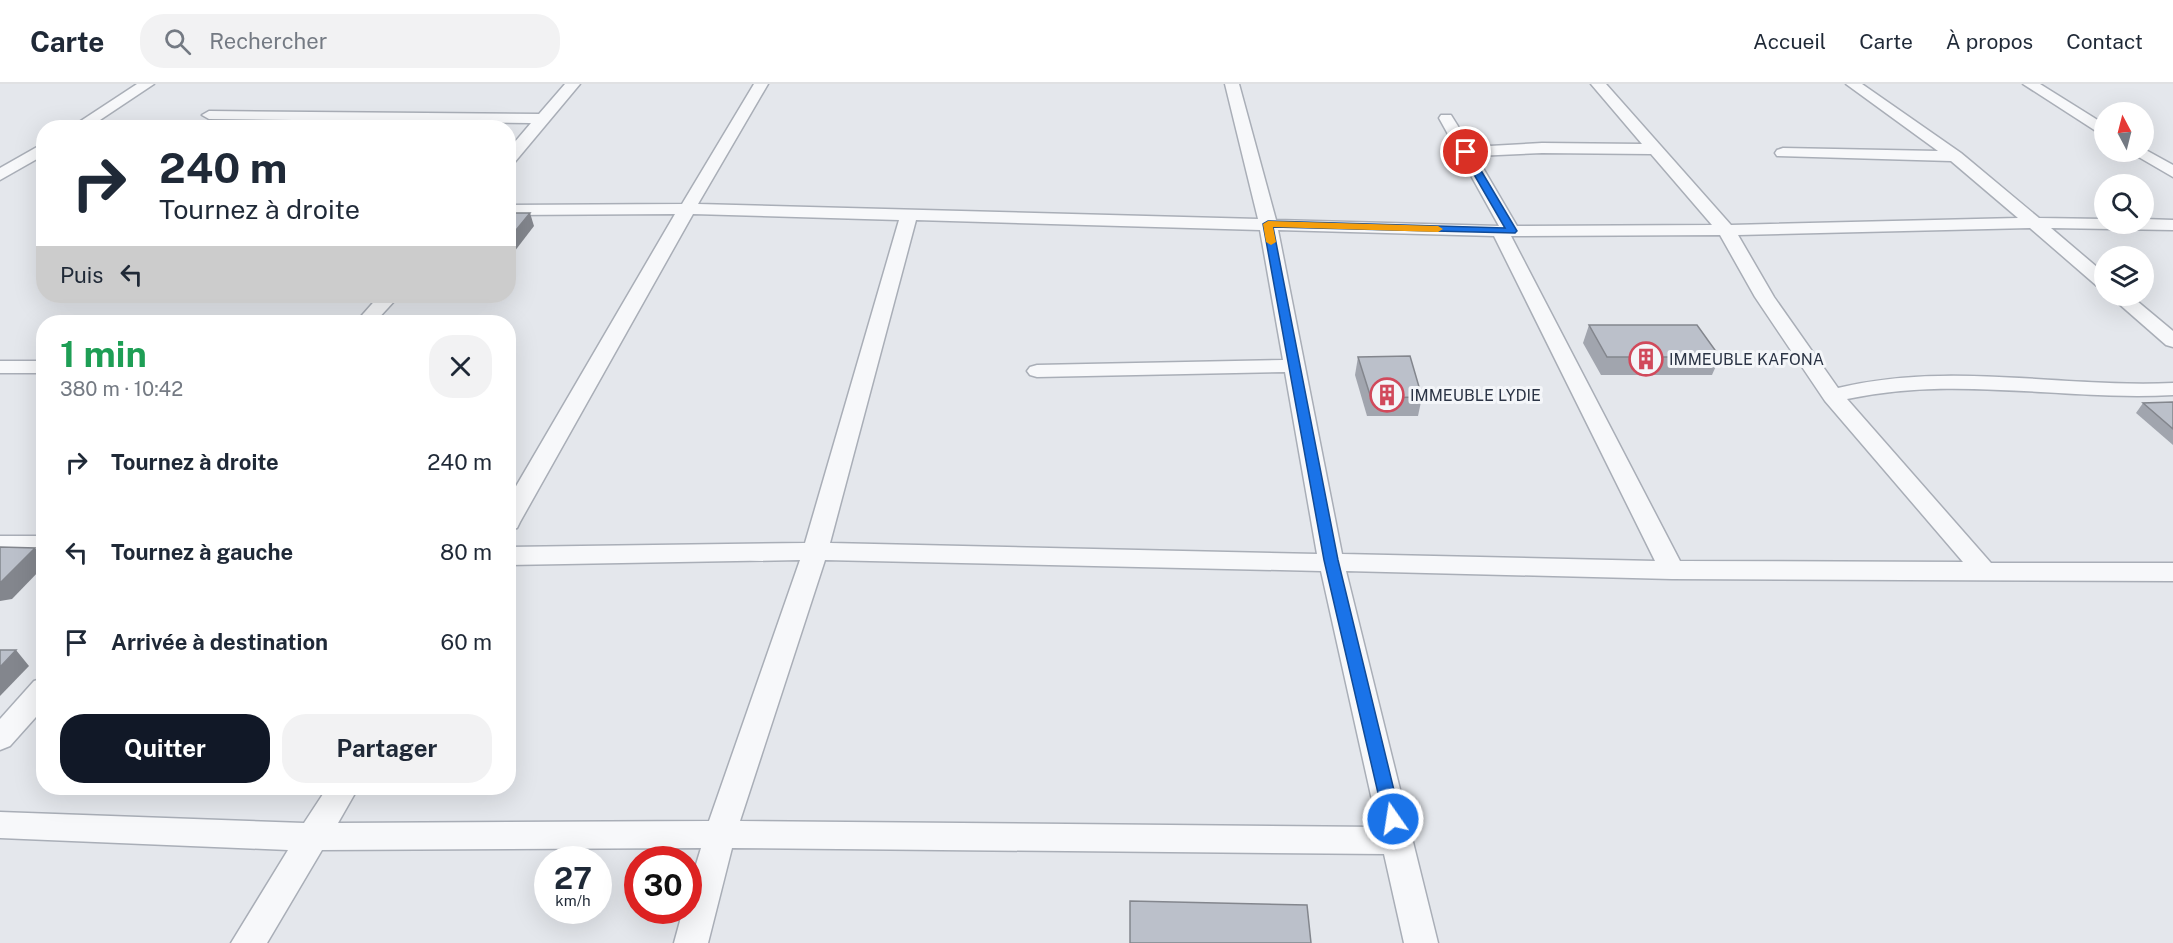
<!DOCTYPE html>
<html lang="fr">
<meta charset="utf-8">
<style>
body{margin:0;font-family:"Public Sans",sans-serif;background:#f2f2f3;color:#1f2937;height:100vh;display:flex;flex-direction:column;font-size:22px;white-space:nowrap}
*{box-sizing:border-box;margin:0}
p{font-size:20px;color:#747a83}
.icon{flex:none;width:33px;height:33px;fill:none;stroke:currentColor;stroke-width:2;stroke-linecap:round;stroke-linejoin:round}
.map{position:relative;flex:1;overflow:hidden}
.panel{position:absolute;left:36px;top:231px;width:480px;height:480px;display:flex;flex-direction:column;background:#fff;border-radius:24px;box-shadow:0 6px 24px #0002}
.panel>*{flex:none}
.guide{position:absolute;left:36px;top:36px;width:480px;height:183px;border-radius:24px;box-shadow:0 6px 24px #0002;background:#fff;color:#1f2937;overflow:hidden}
.needle{width:39px;rotate:353deg}
.buttons{position:absolute;left:2094px;top:18px;display:grid;gap:12px}
.buttons a{display:grid;place-items:center;width:60px;height:60px;border-radius:50%;background:#fff;box-shadow:0 6px 24px #0002;font-size:30px}
.speed{position:absolute;left:534px;top:762px;display:flex;gap:12px;font-size:30px;font-weight:700;text-align:center}
.speed>*{display:grid;place-content:center;width:78px;height:78px;border-radius:50%;background:#fff;box-shadow:0 6px 24px #0002;line-height:1}
.speed small{font-size:15px;font-weight:400}
.speed .limit{border:9px solid #d22;background:#fff;color:#111}
.pin{position:absolute;display:grid;place-items:center;width:51px;height:51px;color:#fff;margin:-26px;border:3px solid #fff;border-radius:50%;box-shadow:0 2px 6px #0007}
.me{position:absolute;width:66px;margin:-33px;rotate:347deg;stroke-linejoin:round;filter:drop-shadow(0 0 4px #0008)}
.turn{display:flex;align-items:center;gap:21px;height:126px;padding:0 24px;font-size:27px}
.turn .icon{width:78px;height:78px;stroke-width:2.5}
.turn b{display:block;font-size:42px;line-height:51px}
.then{display:flex;align-items:center;height:57px;padding:0 24px;background:#0003;gap:12px;font-size:22px}
.round{display:grid;place-items:center;flex:none;width:63px;height:63px;border-radius:24px;background:#f2f2f3}
.headline{display:flex;align-items:center;justify-content:space-between;height:102px;padding:0 24px}
h1{font-size:36px;font-weight:700;line-height:45px;color:#1e9e55}
.action{display:flex;gap:12px;margin-top:auto;padding:12px 24px}
.action a{flex:1;height:69px;border-radius:24px;background:#111827;color:#fff;font-size:24px;font-weight:700;line-height:69px;text-align:center}
.action a+a{background:#f2f2f3;color:#1f2937}
ul{padding:0;list-style:none}
li{display:flex;align-items:center;gap:18px;height:90px;padding:0 24px}
li div{flex:1}
li b{display:block;font-size:22px}
li em{font-style:normal}
header{display:flex;align-items:center;gap:36px;box-sizing:border-box;height:84px;padding:0 30px;background:#fff;border-bottom:2px solid #e0e1e3}
header strong{font-size:28px}
nav{display:flex;gap:33px;margin-inline-start:auto;font-size:21px}
.search{width:420px;height:54px;background:#f2f2f3;display:flex;align-items:center;gap:15px;box-sizing:border-box;padding:0 21px;border-radius:24px;color:#747a83;font-size:22px}
.map>svg:first-child{display:block}
</style>
<header>
<strong>Carte</strong>
<div class="search"><svg class="icon" aria-label="search" viewBox="0 0 24 24"><circle cx="10" cy="10" r="6"/><path d="M15 15l6 6"/></svg>Rechercher</div>
<nav><a>Accueil</a><a>Carte</a><a>À propos</a><a>Contact</a></nav>
</header>
<div class="map">
<svg width="2173" height="859" viewBox="0 0 2173 859">
<rect width="100%" height="100%" fill="#e4e7ec"/>
<g fill="none" stroke-linecap="round" stroke-linejoin="round">
<defs>
<g id="street">
<path d="M137,0H154L88,44H70Z"/>
<path d="M565,0H580L514,79L508,81V66L531,39L209,35L202,31L209,27L539,30Z"/>
<path d="M754,0H768L698,120L1258,135L1225,0H1239L1276,136L1499,142L1439,34L1441,31H1451L1471,63L1542,59L1642,60L1591,0H1606L1731,141L2018,134L1951,77L1777,72L1775,69L1777,66L1783,64L1938,67L1846,0H1862L1961,69L2039,134L2104,135V140H2144V135L2173,136V146L2051,144L2104,189V204L2097,202L2030,144L1738,151L1774,213L1838,304C1951,277 2060,304 2173,299V311C2064,317 1956,291 1847,315L1991,479H2173V497L1672,495L1346,487L1438,859H1404L1384,770L732,764L708,859H674L683,826H688V807L701,764L322,766L267,859H231L288,766L0,754V728L304,739L327,704H358L338,739L709,737L800,476L508,481V463L805,459L899,136L693,130L520,438L517,444L508,446V416L675,130L508,131V121L682,120ZM1542,69L1651,70L1712,141L1517,142L1476,72ZM916,136L1260,146L1283,276L1037,281L1030,283L1027,287L1030,291L1037,293L1285,288L1317,470L830,459ZM1278,146L1494,152L1655,477L1342,470ZM1720,151L1755,213L1825,317L1963,478L1680,477L1511,152ZM825,476L1321,487L1378,743L740,737Z"/>
<path d="M2023,0H2040L2104,40V50L2099,49Z"/>
<path d="M44,59V71L0,96V84Z"/>
<path d="M2144,65L2173,81V93L2130,68H2144Z"/>
<path d="M379,212H399L375,238H356Z"/>
<path d="M2110,212H2131L2173,247V263L2166,261Z"/>
<rect x="0" y="277" width="44" height="12"/>
<rect x="0" y="452" width="44" height="16"/>
<path d="M44,594V624L10,662L0,666V635L34,597Z"/>
</g>
</defs>
<!-- street casing -->
<use href="#street" stroke="#a9aeb7" stroke-width="3"/>
<!-- street -->
<use href="#street" fill="#f7f8fa" fill-rule="evenodd"/>
</g>
<!-- wall -->
<g fill="#a1a5ae">
<path d="M1589,241L1720,273L1712,291H1601L1583,259Z"/>
<path d="M1358,273L1422,313L1418,332H1367L1355,291Z"/>
<path d="M2173,318V361L2136,329L2143,319Z"/>
</g>
<!-- shaded-wall -->
<g fill="#83868d">
<path d="M530,129L534,142L508,176V156Z"/>
<path d="M35,464L44,474V482L12,515L0,517V499Z"/>
<path d="M16,566L29,582L0,612V583Z"/>
</g>
<!-- building -->
<g fill="#bbc0ca" stroke="#83868d" stroke-width="1.5">
<path d="M508,129H530L508,156Z"/>
<path d="M1589,241H1697L1720,273H1607Z"/>
<path d="M1410,272L1422,313L1371,314L1358,273Z"/>
<path d="M2173,318V345L2143,319Z"/>
<path d="M0,463L35,464L0,499Z"/>
<path d="M0,566H16L0,583Z"/>
<path d="M1130,817L1307,821L1311,859H1130Z"/>
</g>
<!-- route -->
<path fill="#1a73e8" stroke="#114b97" stroke-width="1.5" d="M1463,66L1470,68L1517,147L1515,149L1273,143L1338,476L1401,735L1399,741L1393,743L1386,741L1384,735L1324,476L1263,140L1268,137L1505,144L1461,68Z"/>
<!-- slow -->
<path fill="#f59e0b" d="M1268,137L1438,142L1443,145L1438,148L1273,143L1276,158L1271,161L1266,158L1263,140Z"/>
<!-- icons -->
<defs>
<symbol id="building-ring" viewBox="-11 -11 22 22"><circle r="9.5" fill="#f4f6f9" stroke="#d1495b" stroke-width="1.5"/><path d="M-4-6H4V6H1V3H-1V6H-4ZM-2.5-4.3h1.7v1.8h-1.7ZM.8-4.3h1.7v1.8H.8ZM-2.5-1h1.7V.8h-1.7ZM.8-1h1.7V.8H.8Z" fill="#d1495b"/></symbol>
</defs>
<g fill-rule="evenodd">
<use href="#building-ring" x="1627" y="256" width="38" height="38"/>
<use href="#building-ring" x="1368" y="292" width="38" height="38"/>
</g>
<g text-anchor="middle" dominant-baseline="central" stroke-width="6" stroke-linejoin="round" paint-order="stroke">
<!-- poi labels -->
<g font-size="16" fill="#2b3445" stroke="#f4f6f9" text-anchor="start">
<text x="1669" y="275">IMMEUBLE KAFONA</text>
<text x="1410" y="311">IMMEUBLE LYDIE</text>
</g>
</g>
</svg>
<div class="buttons">
<a><svg class="needle" viewBox="-14 -14 28 28"><path d="M0-13l5 13h-10z" fill="#e53935"/><path d="M0 13l5-13h-10z" fill="#747a83"/></svg></a>
<a><svg class="icon" aria-label="search" viewBox="0 0 24 24"><circle cx="10" cy="10" r="6"/><path d="M15 15l6 6"/></svg></a>
<a><svg class="icon" aria-label="layers" viewBox="0 0 24 24"><path d="M12 4l9 5-9 5-9-5zM3 14l9 5 9-5"/></svg></a>
</div>
<div class="speed"><div>27<small>km/h</small></div><div class="limit">30</div></div>
<div class="pin" style="left:1466px;top:68px;background:#d93025"><svg class="icon" aria-label="arrive" viewBox="0 0 24 24"><path d="M6 21V4h12l-3 4 3 4H6"/></svg></div>
<svg class="me" style="left:1393px;top:735px" viewBox="-20 -20 40 40"><circle r="17" fill="#1a73e8" stroke="#fff" stroke-width="3"/><path d="M0-11L8 9 0 5-8 9z" fill="#fff"/></svg>
<div class="guide">
<div class="turn"><svg class="icon" aria-label="right" viewBox="0 0 24 24"><path d="M7 20v-9h11M14 6l5 5-5 5"/></svg><div><b>240 m</b>Tournez à droite</div></div>
<div class="then">Puis<svg class="icon" aria-label="left" viewBox="0 0 24 24"><path d="M17 20v-9H6M10 6l-5 5 5 5"/></svg></div>
</div>
<section class="panel">
<div class="headline"><div><h1>1 min</h1><p>380 m · 10:42</p></div><a class="round"><svg class="icon" aria-label="close" viewBox="0 0 24 24"><path d="M6 6l12 12M18 6L6 18"/></svg></a></div>
<ul>
<li><svg class="icon" aria-label="right" viewBox="0 0 24 24"><path d="M7 20v-9h11M14 6l5 5-5 5"/></svg><div><b>Tournez à droite</b></div><em>240 m</em></li>
<li><svg class="icon" aria-label="left" viewBox="0 0 24 24"><path d="M17 20v-9H6M10 6l-5 5 5 5"/></svg><div><b>Tournez à gauche</b></div><em>80 m</em></li>
<li><svg class="icon" aria-label="arrive" viewBox="0 0 24 24"><path d="M6 21V4h12l-3 4 3 4H6"/></svg><div><b>Arrivée à destination</b></div><em>60 m</em></li>
</ul>
<div class="action"><a>Quitter</a><a>Partager</a></div>
</section>
</div>
